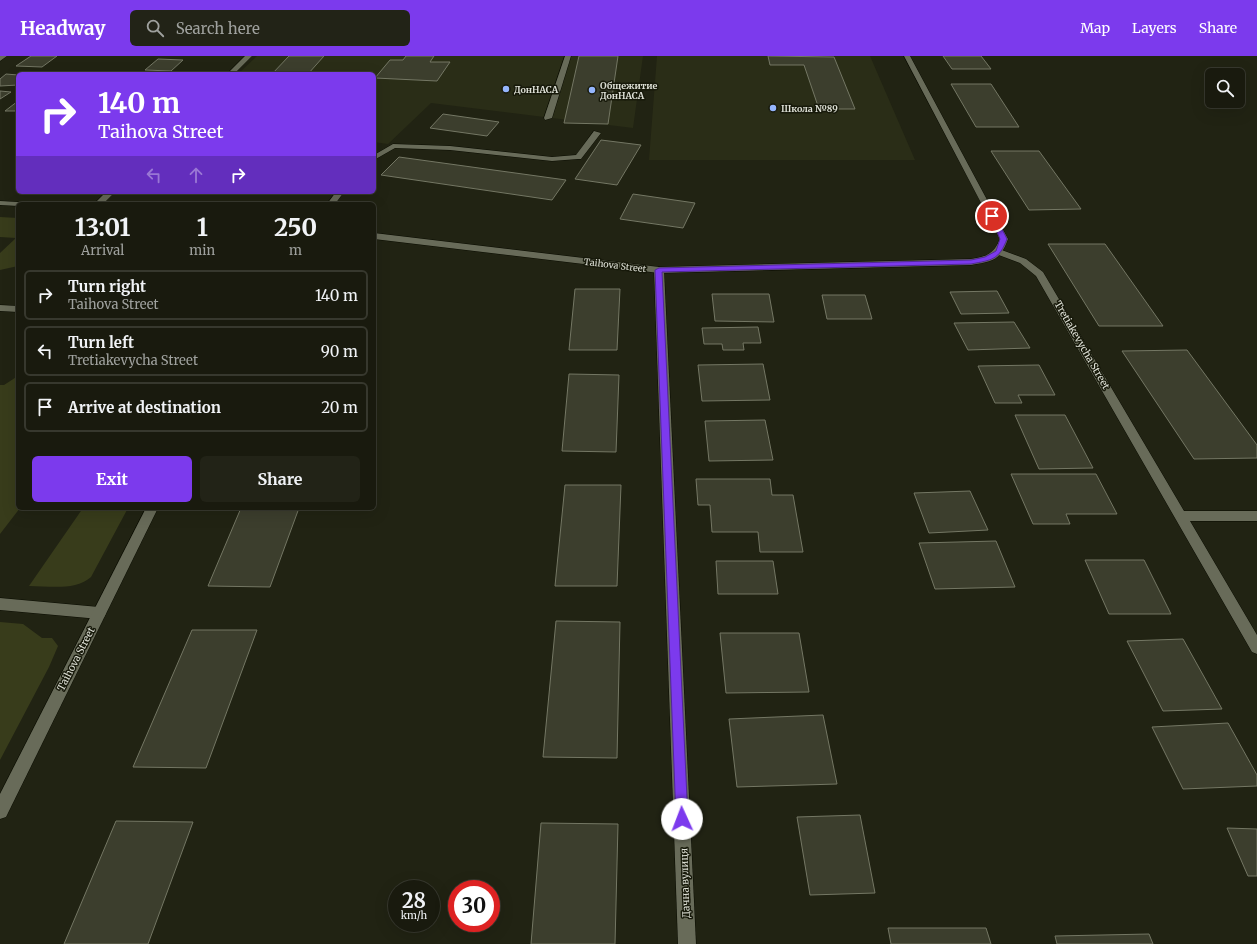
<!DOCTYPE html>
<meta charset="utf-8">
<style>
body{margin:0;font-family:Merriweather,serif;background:#222317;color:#f1f3f6;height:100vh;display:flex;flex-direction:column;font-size:15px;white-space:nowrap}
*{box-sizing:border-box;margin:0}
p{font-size:13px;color:#9fa19e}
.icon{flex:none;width:22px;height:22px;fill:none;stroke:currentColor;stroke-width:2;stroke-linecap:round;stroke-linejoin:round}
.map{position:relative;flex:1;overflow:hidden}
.panel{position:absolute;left:16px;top:146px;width:360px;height:308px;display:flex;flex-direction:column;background:#191a0e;border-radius:6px;box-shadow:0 4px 16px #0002,0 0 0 1px #37382e}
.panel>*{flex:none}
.hud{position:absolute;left:16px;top:16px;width:360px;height:122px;border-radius:6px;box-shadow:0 4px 16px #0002,0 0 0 1px #37382e;background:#7c3aed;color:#fff;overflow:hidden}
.buttons{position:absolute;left:1205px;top:12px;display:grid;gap:8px}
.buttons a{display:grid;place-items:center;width:40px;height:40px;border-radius:6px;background:#191a0e;box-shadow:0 4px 16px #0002,0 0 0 1px #37382e;font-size:20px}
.speed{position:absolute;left:388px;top:824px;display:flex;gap:8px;font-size:20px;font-weight:700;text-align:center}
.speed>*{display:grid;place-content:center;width:52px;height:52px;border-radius:50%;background:#191a0e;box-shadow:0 4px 16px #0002,0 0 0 1px #37382e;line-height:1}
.speed small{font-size:10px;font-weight:400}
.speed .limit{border:6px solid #d22;background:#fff;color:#111}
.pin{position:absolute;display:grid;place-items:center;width:34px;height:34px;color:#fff;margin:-17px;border:2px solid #fff;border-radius:50%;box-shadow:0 1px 4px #0007}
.me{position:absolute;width:44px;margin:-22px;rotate:358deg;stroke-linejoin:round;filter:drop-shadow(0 0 3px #0008)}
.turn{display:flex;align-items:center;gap:14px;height:84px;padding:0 16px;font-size:18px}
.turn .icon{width:52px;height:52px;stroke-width:2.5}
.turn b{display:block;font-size:28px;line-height:34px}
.lanes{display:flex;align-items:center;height:38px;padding:0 16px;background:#0003;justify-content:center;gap:20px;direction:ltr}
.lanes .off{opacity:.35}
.eta{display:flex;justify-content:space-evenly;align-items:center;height:68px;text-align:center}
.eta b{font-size:24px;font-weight:700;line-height:28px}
.primary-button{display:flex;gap:8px;margin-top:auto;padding:8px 16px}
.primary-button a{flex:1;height:46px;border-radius:6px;background:#7c3aed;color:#fff;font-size:16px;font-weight:700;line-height:46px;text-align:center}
.primary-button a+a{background:#222317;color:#f1f3f6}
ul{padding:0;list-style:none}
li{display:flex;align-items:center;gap:12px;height:50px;margin:0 8px 6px;padding:0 8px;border:2px solid #37382e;border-radius:6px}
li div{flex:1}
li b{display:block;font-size:15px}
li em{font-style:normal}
header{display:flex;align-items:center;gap:24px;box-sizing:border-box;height:56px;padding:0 20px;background:#7c3aed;color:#fff}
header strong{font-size:19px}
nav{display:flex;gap:22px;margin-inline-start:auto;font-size:14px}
.search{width:280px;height:36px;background:#222317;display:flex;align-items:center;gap:10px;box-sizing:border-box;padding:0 14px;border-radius:6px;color:#9fa19e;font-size:15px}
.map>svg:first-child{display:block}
</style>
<header>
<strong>Headway</strong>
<div class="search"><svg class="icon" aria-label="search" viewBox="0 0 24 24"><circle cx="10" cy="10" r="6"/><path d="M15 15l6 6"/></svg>Search here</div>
<nav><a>Map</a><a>Layers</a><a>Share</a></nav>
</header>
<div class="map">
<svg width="1257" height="888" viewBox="0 0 1257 888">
<rect width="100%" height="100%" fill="#212313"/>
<!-- built -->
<g fill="#2a2d17">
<path d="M257,0H643L633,72L431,47L388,88L374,86V18H238Z"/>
<path d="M657,0H870L915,104H649Z"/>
</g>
<!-- green -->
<g fill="#383c1b">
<path d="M0,161L18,162V210L0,214V197L16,182L0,181Z"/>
<path d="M18,320V452H20L0,478V329H4Z"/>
<path d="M83,452H128L91,521C75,535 50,530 29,530Z"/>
<path d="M0,566L23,568L42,582H52L58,590L49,611L0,704Z"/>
</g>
<!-- building -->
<g fill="#3c3e2d" stroke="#747764">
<path d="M31,0H57L42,11L16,10Z"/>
<path d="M289,0H324L308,18H272Z"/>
<path d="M406,0H434L430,6H450L437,25L375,22L390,4H403Z"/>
<path d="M579,0H618L608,68L564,67Z"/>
<path d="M768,0L834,1L855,53H819L804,9H770Z"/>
<path d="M943,0H981L991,13H952Z"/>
<path d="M158,3L183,4L171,15L145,14Z"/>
<path d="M6,18L18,19V29L0,30V23Z"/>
<path d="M951,28H991L1019,71H976Z"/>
<path d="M0,35L11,36L0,43Z"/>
<path d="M18,45V55H5Z"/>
<path d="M443,58L499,66L487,80L430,72Z"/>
<path d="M601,84L641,89L617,129L575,123Z"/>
<path d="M991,95H1039L1081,153L1029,154Z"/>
<path d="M399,101L566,124L552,144L381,119Z"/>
<path d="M633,138L695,147L683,172L620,163Z"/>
<path d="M1048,188H1105L1163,270H1099Z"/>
<path d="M575,233H620L617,294H569Z"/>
<path d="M997,235L1009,257L961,258L950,236Z"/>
<path d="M712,238H769L774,266L715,265Z"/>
<path d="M822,239H865L872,263H827Z"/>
<path d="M1014,266L1030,292L968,294L954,267Z"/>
<path d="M758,271L761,287H743L744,294H723L722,288H704L702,272Z"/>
<path d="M1187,294L1257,389V402L1194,403L1122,295Z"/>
<path d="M763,308L770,344L702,345L698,309Z"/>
<path d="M1039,309L1055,339H1018L1022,347H995L978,310Z"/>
<path d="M569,318L619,319L616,396L562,395Z"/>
<path d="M1015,359H1065L1093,412L1039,413Z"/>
<path d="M765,364L773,404L709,405L705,365Z"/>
<path d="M1011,418H1096L1117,458H1066L1070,468H1033Z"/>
<path d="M696,423H770L772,439H793L803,496H760L758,476H712L710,449H698Z"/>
<path d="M565,429H621L617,530H555Z"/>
<path d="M970,435L988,474L929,477L914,437Z"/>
<path d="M241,452H299L270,531L208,530Z"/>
<path d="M996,485L1015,531L935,533L919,487Z"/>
<path d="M1085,504H1144L1171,558H1109Z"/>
<path d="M716,505H773L778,538H718Z"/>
<path d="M556,565L620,566L617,702L543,701Z"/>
<path d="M192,574H257L206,712L133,711Z"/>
<path d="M720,577H799L809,636L726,637Z"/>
<path d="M1183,583L1222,653L1163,655L1127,585Z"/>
<path d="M823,659L837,728L737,731L729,663Z"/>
<path d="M1228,667L1257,719V730L1183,733L1152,671Z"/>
<path d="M860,759L875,837L810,839L797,761Z"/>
<path d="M116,765L193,766L148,888H64Z"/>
<path d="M541,767L618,768L615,888H531Z"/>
<path d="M1227,772L1257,773V820H1248Z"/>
<path d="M888,872H986L991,888H891Z"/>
<path d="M1149,878L1153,888H1057L1055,880Z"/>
</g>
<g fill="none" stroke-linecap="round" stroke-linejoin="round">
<defs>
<g id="service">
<path d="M565,0H571L552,62L545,64L544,62Z"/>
<path d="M594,75L601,77L581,103H578L552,105L450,94L395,92L374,104V99L393,88L450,90L552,101L576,99Z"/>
<path d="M336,136H344L335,148H327Z"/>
<path d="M0,249L18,250V256L0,255Z"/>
<path d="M0,542L99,551L104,553L106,557L104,561L99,563L0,554Z"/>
</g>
<g id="minor">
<path d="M0,0H7L0,5Z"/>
<path d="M245,0H252L234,18H227Z"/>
<path d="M106,136H115L103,148H94Z"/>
<path d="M999,193L1026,203L1043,216L1184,455H1257V465H1190L1257,579V598L1252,596L1036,220L1020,207L996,198V194Z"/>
<path d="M659,211L664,214L696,888H678L654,214Z"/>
<path d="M146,452H158L6,761L0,763V738Z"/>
</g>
<g id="tertiary">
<path d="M904,0H910L1008,183C1000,205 993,205 971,209L659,217L374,183V177L659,211L971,203C987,200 993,199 1000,183Z"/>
<path d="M0,145L18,146L22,148H18V150L0,149Z"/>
</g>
</defs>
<!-- service casing -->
<use href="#service" stroke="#0a0c01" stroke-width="1"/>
<!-- minor casing -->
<use href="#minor" stroke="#0a0c01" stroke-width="1"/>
<!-- tertiary casing -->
<use href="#tertiary" stroke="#0a0c01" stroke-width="1"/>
<!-- service -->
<use href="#service" fill="#686b59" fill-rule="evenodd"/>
<!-- minor -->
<use href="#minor" fill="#686b59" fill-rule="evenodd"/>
<!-- tertiary -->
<use href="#tertiary" fill="#686b59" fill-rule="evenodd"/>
</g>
<!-- route -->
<path fill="#7c3aed" stroke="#51269a" d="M990,159H995L1007,183C999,204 992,204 971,208L662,216L688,763L686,767L682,769L678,767L676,763L655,214L659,212L971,204L985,201L996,195L1000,183Z"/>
<!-- markers -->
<g fill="#95b6fd" stroke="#17190a" stroke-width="1.5">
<circle cx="506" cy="33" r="4"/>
<circle cx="592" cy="34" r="4"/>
<circle cx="773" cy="52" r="4"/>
</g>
<g text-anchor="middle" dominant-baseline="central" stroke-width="3" stroke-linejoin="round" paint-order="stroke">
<!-- far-poi labels -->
<g font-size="9" font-weight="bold" fill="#dee0d6" stroke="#17190a" text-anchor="start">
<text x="600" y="29">Общежитие<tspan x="600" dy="10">ДонНАСА</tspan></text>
<text x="514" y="33">ДонНАСА</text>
<text x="781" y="52">Школа №89</text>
</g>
<!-- far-street labels -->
<g font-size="9" fill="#dee0d6" stroke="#17190a">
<text transform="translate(615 209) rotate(7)">Taihova Street</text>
</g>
<!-- street labels -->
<g font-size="10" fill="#dee0d6" stroke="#17190a">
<text transform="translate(1082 289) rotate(60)">Tretiakevycha Street</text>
<text transform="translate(76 603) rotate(-63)">Taihova Street</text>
<text transform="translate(685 827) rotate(-92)">Дачна вулиця</text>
</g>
</g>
</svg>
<div class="buttons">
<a><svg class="icon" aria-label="search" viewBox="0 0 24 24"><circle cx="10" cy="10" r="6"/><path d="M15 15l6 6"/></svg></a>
</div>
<div class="speed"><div>28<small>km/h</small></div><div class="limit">30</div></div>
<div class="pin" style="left:992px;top:160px;background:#d93025"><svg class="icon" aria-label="arrive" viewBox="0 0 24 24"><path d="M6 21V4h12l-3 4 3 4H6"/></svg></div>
<svg class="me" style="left:682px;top:763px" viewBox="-20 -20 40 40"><circle r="19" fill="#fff"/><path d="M0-13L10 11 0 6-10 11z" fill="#7c3aed"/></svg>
<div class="hud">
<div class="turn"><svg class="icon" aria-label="right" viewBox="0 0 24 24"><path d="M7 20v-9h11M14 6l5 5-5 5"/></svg><div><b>140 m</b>Taihova Street</div></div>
<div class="lanes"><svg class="icon off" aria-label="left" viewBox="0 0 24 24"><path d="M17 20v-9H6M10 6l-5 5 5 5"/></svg><svg class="icon off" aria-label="ahead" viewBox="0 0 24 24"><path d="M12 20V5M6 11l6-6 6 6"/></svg><svg class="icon" aria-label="right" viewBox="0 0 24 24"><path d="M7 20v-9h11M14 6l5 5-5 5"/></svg></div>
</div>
<section class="panel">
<div class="eta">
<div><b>13:01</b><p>Arrival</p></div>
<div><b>1</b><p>min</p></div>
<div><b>250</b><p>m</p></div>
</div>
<ul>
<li><svg class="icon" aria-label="right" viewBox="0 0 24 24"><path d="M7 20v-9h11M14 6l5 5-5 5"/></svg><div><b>Turn right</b><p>Taihova Street</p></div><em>140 m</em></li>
<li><svg class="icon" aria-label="left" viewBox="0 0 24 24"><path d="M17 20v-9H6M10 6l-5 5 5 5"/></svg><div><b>Turn left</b><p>Tretiakevycha Street</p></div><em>90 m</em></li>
<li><svg class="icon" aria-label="arrive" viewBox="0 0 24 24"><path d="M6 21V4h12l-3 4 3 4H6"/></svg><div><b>Arrive at destination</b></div><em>20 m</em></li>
</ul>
<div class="primary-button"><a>Exit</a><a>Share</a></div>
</section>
</div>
